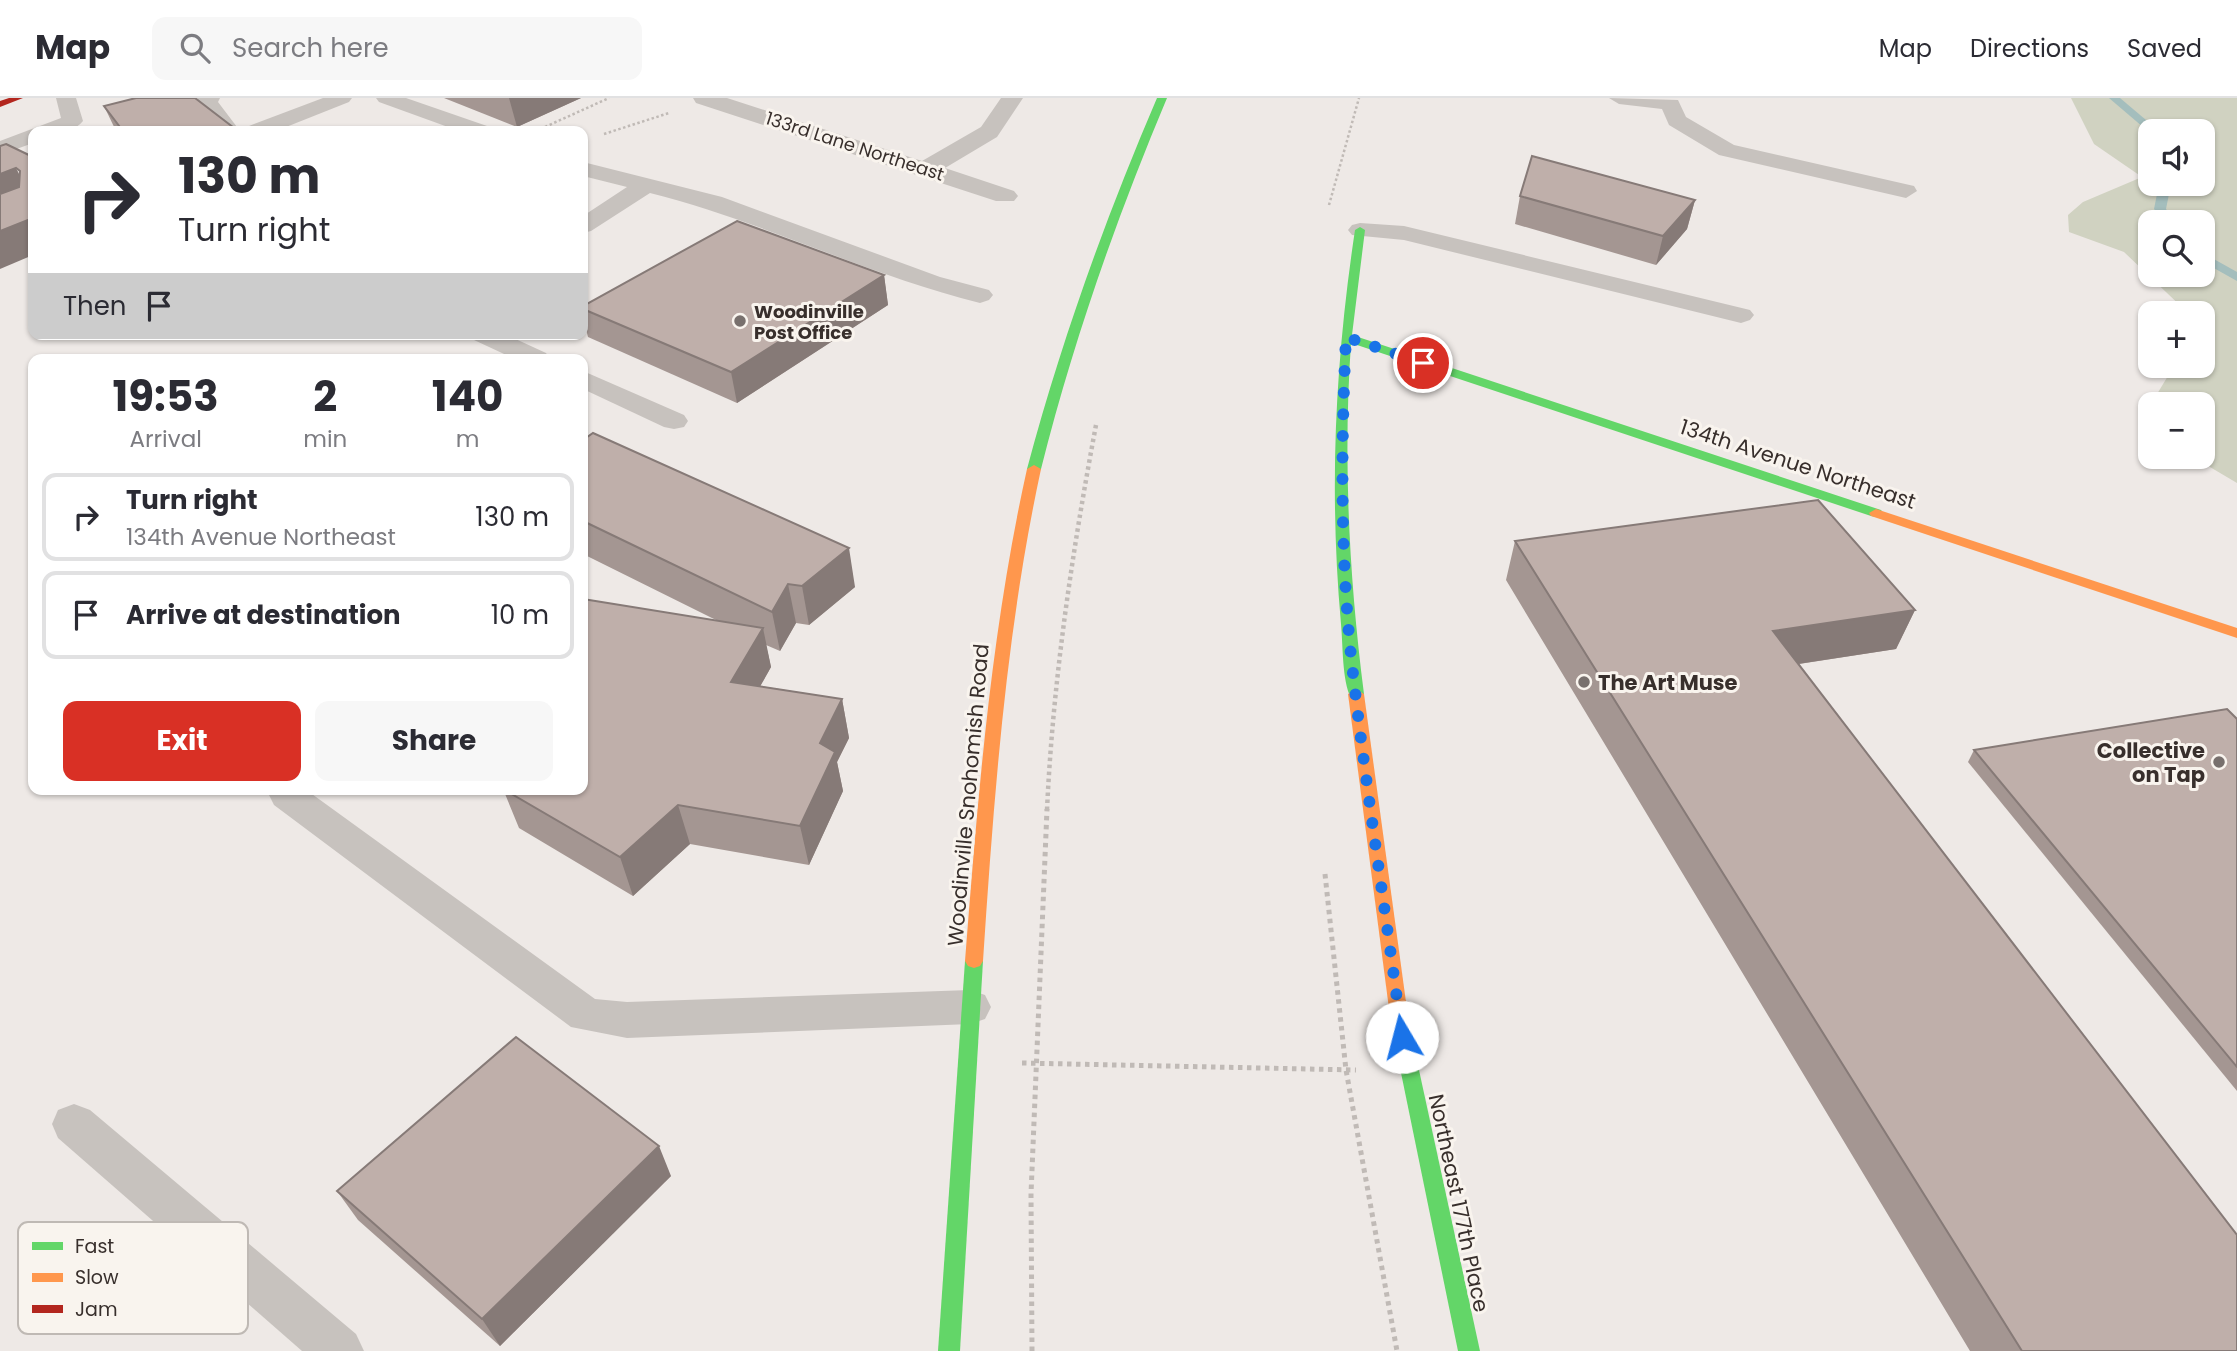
<!DOCTYPE html>
<meta charset="utf-8">
<style>
body{margin:0;font-family:Poppins,sans-serif;background:#f7f7f7;color:#2b2b33;height:100vh;display:flex;flex-direction:column;font-size:26px;white-space:nowrap}
*{box-sizing:border-box;margin:0}
p{font-size:23px;color:#7c7c81}
.icon{flex:none;width:38px;height:38px;fill:none;stroke:currentColor;stroke-width:2;stroke-linecap:round;stroke-linejoin:round}
.map{position:relative;flex:1;overflow:hidden}
.drawer{position:absolute;left:28px;top:256px;width:560px;height:441px;display:flex;flex-direction:column;background:#fff;border-radius:14px;box-shadow:0 2px 5px #0004}
.drawer>*{flex:none}
.top-card{position:absolute;left:28px;top:28px;width:560px;height:214px;border-radius:14px;box-shadow:0 2px 5px #0004;background:#fff;color:#2b2b33;overflow:hidden}
.buttons{position:absolute;left:2138px;top:21px;display:grid;gap:14px}
.buttons a{display:grid;place-items:center;width:77px;height:77px;border-radius:14px;background:#fff;box-shadow:0 2px 5px #0004;font-size:35px}
.pin{position:absolute;display:grid;place-items:center;width:60px;height:60px;color:#fff;margin:-30px;border:4px solid #fff;border-radius:50%;box-shadow:0 2px 7px #0007}
.me{position:absolute;width:77px;margin:-38px;rotate:352deg;stroke-linejoin:round;filter:drop-shadow(0 0 5px #0008)}
.turn{display:flex;align-items:center;gap:24px;height:147px;padding:0 35px;font-size:32px}
.turn .icon{width:91px;height:91px;stroke-width:2.5}
.turn b{display:block;font-size:49px;line-height:60px}
.then{display:flex;align-items:center;height:66px;padding:0 35px;background:#0003;gap:14px;font-size:26px}
.eta{display:flex;justify-content:space-evenly;align-items:center;height:119px;text-align:center}
.eta b{font-size:42px;font-weight:700;line-height:49px}
.button{display:flex;gap:14px;margin-top:auto;padding:14px 35px}
.button a{flex:1;height:80px;border-radius:14px;background:#d93025;color:#fff;font-size:28px;font-weight:700;line-height:80px;text-align:center}
.button a+a{background:#f7f7f7;color:#2b2b33}
ul{padding:0;list-style:none}
li{display:flex;align-items:center;gap:21px;height:88px;margin:0 14px 10px;padding:0 21px;border:4px solid #e1e1e2;border-radius:14px}
li div{flex:1}
li b{display:block;font-size:26px}
li em{font-style:normal}
header{display:flex;align-items:center;gap:42px;box-sizing:border-box;height:98px;padding:0 35px;background:#fff;border-bottom:2px solid #e1e1e2}
header strong{font-size:33px}
nav{display:flex;gap:38px;margin-inline-start:auto;font-size:24px}
.search{width:490px;height:63px;background:#f7f7f7;display:flex;align-items:center;gap:18px;box-sizing:border-box;padding:0 24px;border-radius:14px;color:#7c7c81;font-size:26px}
.map>svg:first-child{display:block}
</style>
<header>
<strong>Map</strong>
<div class="search"><svg class="icon" aria-label="search" viewBox="0 0 24 24"><circle cx="10" cy="10" r="6"/><path d="M15 15l6 6"/></svg>Search here</div>
<nav><a>Map</a><a>Directions</a><a>Saved</a></nav>
</header>
<div class="map">
<svg width="2237" height="1253" viewBox="0 0 2237 1253">
<rect width="100%" height="100%" fill="#eee9e6"/>
<!-- green -->
<path fill="#d0d2c1" fill-rule="evenodd" d="M2071,0H2237V385L2193,359H2203V306H2156L2154,301L2174,268H2203V215H2188L2124,154L2069,134L2068,117L2083,104L2142,79L2094,46ZM2151,33H2203V86H2151ZM2151,124H2203V177H2151Z"/>
<g fill="none" stroke-linecap="round" stroke-linejoin="round">
<!-- stream -->
<g fill="#a4bebd" fill-rule="evenodd">
<path d="M2109,0H2120L2159,33L2150,35Z"/>
<path d="M2159,86H2171L2166,111L2176,124H2164L2154,111Z"/>
<path d="M2203,155L2237,174V183L2203,164Z"/>
</g>
<!-- path-far2 -->
<g stroke="#c0bab6" stroke-width="2.5" stroke-dasharray="2.5 2.5" stroke-linecap="butt">
<path d="M536,33L609,0"/>
<path d="M604,36L669,15"/>
<path d="M1329,107L1359,0"/>
</g>
<!-- path-far1 -->
<path stroke="#c0bab6" stroke-width="4.5" stroke-dasharray="3.5 3.5" stroke-linecap="butt" d="M1047,712C1053,582 1072,455 1096,327"/>
<!-- path -->
<g stroke="#c0bab6" stroke-width="5" stroke-dasharray="4.5 4.5" stroke-linecap="butt">
<path d="M1325,776L1346,972L1397,1253"/>
<path d="M1022,965L1356,972"/>
<path d="M1032,1253L1031,1096L1047,711"/>
</g>
<!-- lane -->
<g fill="#c7c2be" fill-rule="evenodd">
<path d="M56,0H76L83,23C72,37 49,33 33,33V45L0,57V43L61,20Z"/>
<path d="M197,0H220L218,4L240,33H218Z"/>
<path d="M323,0H352L349,4L276,33H246L249,28Z"/>
<path d="M376,0H406L487,28L490,33H459L379,4Z"/>
<path d="M1609,0L1678,2L1686,19L1734,47L1914,88L1917,93L1906,100L1719,57L1669,27L1662,11L1619,6Z"/>
<path d="M583,64L722,99L940,179L989,192L993,197L989,202L980,205C867,177 762,123 650,95L591,133L583,135V118L627,89L583,78Z"/>
<path d="M1360,125L1404,128L1750,212L1754,217L1750,222L1741,225L1404,142L1352,137L1348,132L1352,127Z"/>
<path d="M470,236H505L546,255L550,261H515L474,242Z"/>
<path d="M583,273L684,317L688,323L684,329L674,331L664,329L583,291Z"/>
<path d="M266,691H305L595,901L627,904L970,892L985,897L991,909L985,921L970,926L627,940L571,929L274,707Z"/>
<path d="M74,1006L90,1012L356,1236L364,1253H302L58,1040L52,1026L58,1012Z"/>
</g>
<!-- street -->
<path fill="#c7c2be" fill-rule="evenodd" d="M693,0H727L922,63L981,29L1001,0H1023L997,39L945,70L1014,93L1018,98L1014,103H996L696,5Z"/>
<!-- fast -->
<g fill="#63d668" fill-rule="evenodd">
<path d="M1157,0H1167C1116,121 1073,244 1041,371L1039,374H1029L1027,371C1061,244 1105,121 1157,0Z"/>
<path d="M1360,129L1365,132L1352,237L1881,412L1883,415L1876,419L1871,418L1351,245C1343,362 1349,479 1364,596L1361,600H1351C1342,583 1343,546 1341,526C1329,392 1335,265 1355,132Z"/>
<path d="M974,856L980,858L983,863L960,1253H938L965,863L968,858Z"/>
<path d="M1400,918L1407,920L1409,926L1480,1253H1458L1391,926L1393,920Z"/>
</g>
<!-- slow -->
<g fill="#ff974d" fill-rule="evenodd">
<path d="M1034,367L1041,371C1006,533 994,698 983,863L980,868L974,870L968,868L965,863C978,697 991,533 1027,371Z"/>
<path d="M1876,411L2237,530V540L1871,418L1869,415Z"/>
<path d="M1356,591L1364,596L1409,926L1407,932L1400,934L1393,932L1391,926L1348,596Z"/>
</g>
<!-- jam -->
<path fill="#b3261e" fill-rule="evenodd" d="M9,0H23L0,9V3Z"/>
</g>
<!-- wall -->
<g fill="#a49692">
<path d="M444,0H581L517,29Z"/>
<path d="M104,8L238,33H116Z"/>
<path d="M1520,98L1695,102L1687,131L1656,167L1515,126Z"/>
<path d="M884,177L888,207L737,305L588,239L583,219V208Z"/>
<path d="M583,342L855,489L809,527L796,525L780,553L766,547L771,569L760,588L842,601L849,640L837,664L843,693L809,767L690,746L633,798L519,730L503,691L718,523L583,456Z"/>
<path d="M1515,443L1915,512L1896,551L1799,566L2237,1253H1970L1506,482Z"/>
<path d="M2237,621V993L1968,664L1974,652Z"/>
<path d="M671,1078L500,1248L358,1122L337,1093Z"/>
</g>
<!-- shaded-wall -->
<g fill="#867a77">
<path d="M509,0H581L517,29Z"/>
<path d="M16,70L32,101L0,113V76Z"/>
<path d="M1695,102L1687,131L1656,167L1663,138Z"/>
<path d="M33,120V157L0,171V133Z"/>
<path d="M884,177L888,207L737,305L731,274Z"/>
<path d="M849,450L855,489L809,527L802,488Z"/>
<path d="M788,486L796,525L780,553L772,514Z"/>
<path d="M1915,512L1896,551L1758,572L1773,533Z"/>
<path d="M763,530L771,569L741,623L731,584Z"/>
<path d="M842,601L849,640L837,664L843,693L809,767L800,728L820,645Z"/>
<path d="M678,707L690,746L633,798L620,759Z"/>
<path d="M659,1048L671,1078L500,1248L482,1221Z"/>
</g>
<!-- building -->
<g fill="#bfafaa" stroke="#867a77" stroke-width="2">
<path d="M136,0H195L238,33H123L104,8Z"/>
<path d="M6,46L33,59V120L0,133V96L19,89L20,73L16,70L0,76V48Z"/>
<path d="M1532,58L1695,102L1663,138L1520,98Z"/>
<path d="M737,123L884,177L731,274L583,211V208Z"/>
<path d="M593,335L849,450L802,488L788,486L772,514L583,423V342Z"/>
<path d="M1818,402L1915,512L1773,533L2237,1137V1253H2022L1515,443Z"/>
<path d="M583,501L763,530L731,584L842,601L820,645L835,654L800,728L678,707L620,759L503,691H583Z"/>
<path d="M2227,611L2237,621V969L1974,652Z"/>
<path d="M516,939L659,1048L482,1221L337,1093Z"/>
</g>
<g fill="none" stroke-linecap="round" stroke-linejoin="round">
<!-- route -->
<path stroke="#1a73e8" stroke-width="12" stroke-dasharray="0 21.6" d="M1402,939C1386,815 1366,691 1352,567C1340,458 1341,348 1346,239L1423,265"/>
</g>
<!-- markers -->
<g fill="#78706d" stroke="#f9f4ee" stroke-width="2.5">
<circle cx="740" cy="223" r="7"/>
<circle cx="1584" cy="584" r="7"/>
<circle cx="2219" cy="664" r="7"/>
</g>
<g text-anchor="middle" dominant-baseline="central" stroke-width="6" stroke-linejoin="round" paint-order="stroke">
<!-- far-street labels -->
<g font-size="18" fill="#382f2c" stroke="#f9f4ee">
<text transform="translate(855 48) rotate(18)">133rd Lane Northeast</text>
</g>
<!-- far-poi labels -->
<g font-size="18" font-weight="bold" fill="#382f2c" stroke="#f9f4ee" text-anchor="start">
<text x="754" y="213">Woodinville<tspan x="754" dy="21">Post Office</tspan></text>
</g>
<!-- street labels -->
<g font-size="21" fill="#382f2c" stroke="#f9f4ee">
<text transform="translate(1798 366) rotate(18)">134th Avenue Northeast</text>
<text transform="translate(968 697) rotate(-85)">Woodinville Snohomish Road</text>
<text transform="translate(1459 1105) rotate(78)">Northeast 177th Place</text>
</g>
<!-- poi labels -->
<g font-size="21" font-weight="bold" fill="#382f2c" stroke="#f9f4ee" text-anchor="start">
<text x="1598" y="584">The Art Muse</text>
<text x="2205" y="652" text-anchor="end">Collective<tspan x="2205" dy="24">on Tap</tspan></text>
</g>
</g>
<!-- legend -->
<rect x="18" y="1124" width="230" height="112" rx="10" fill="#f9f4ee" stroke="#bfb9b4" stroke-width="2"/>
<rect x="32" y="1144" width="31" height="8" fill="#63d668"/>
<rect x="32" y="1175" width="31" height="9" fill="#ff974d"/>
<rect x="32" y="1207" width="31" height="8" fill="#b3261e"/>
<g font-size="19" fill="#382f2c">
<text x="75" y="1155">Fast</text>
<text x="75" y="1186">Slow</text>
<text x="75" y="1218">Jam</text>
</g>
</svg>
<div class="buttons">
<a><svg class="icon" aria-label="sound" viewBox="0 0 24 24"><path d="M4 9h4l5-4v14l-5-4H4zM17 9q2 3 0 6"/></svg></a>
<a><svg class="icon" aria-label="search" viewBox="0 0 24 24"><circle cx="10" cy="10" r="6"/><path d="M15 15l6 6"/></svg></a>
<a>+</a>
<a>−</a>
</div>
<div class="pin" style="left:1423px;top:265px;background:#d93025"><svg class="icon" aria-label="arrive" viewBox="0 0 24 24"><path d="M6 21V4h12l-3 4 3 4H6"/></svg></div>
<svg class="me" style="left:1402px;top:939px" viewBox="-20 -20 40 40"><circle r="19" fill="#fff"/><path d="M0-13L10 11 0 6-10 11z" fill="#1a73e8"/></svg>
<div class="top-card">
<div class="turn"><svg class="icon" aria-label="right" viewBox="0 0 24 24"><path d="M7 20v-9h11M14 6l5 5-5 5"/></svg><div><b>130 m</b>Turn right</div></div>
<div class="then">Then<svg class="icon" aria-label="arrive" viewBox="0 0 24 24"><path d="M6 21V4h12l-3 4 3 4H6"/></svg></div>
</div>
<section class="drawer">
<div class="eta">
<div><b>19:53</b><p>Arrival</p></div>
<div><b>2</b><p>min</p></div>
<div><b>140</b><p>m</p></div>
</div>
<ul>
<li><svg class="icon" aria-label="right" viewBox="0 0 24 24"><path d="M7 20v-9h11M14 6l5 5-5 5"/></svg><div><b>Turn right</b><p>134th Avenue Northeast</p></div><em>130 m</em></li>
<li><svg class="icon" aria-label="arrive" viewBox="0 0 24 24"><path d="M6 21V4h12l-3 4 3 4H6"/></svg><div><b>Arrive at destination</b></div><em>10 m</em></li>
</ul>
<div class="button"><a>Exit</a><a>Share</a></div>
</section>
</div>
